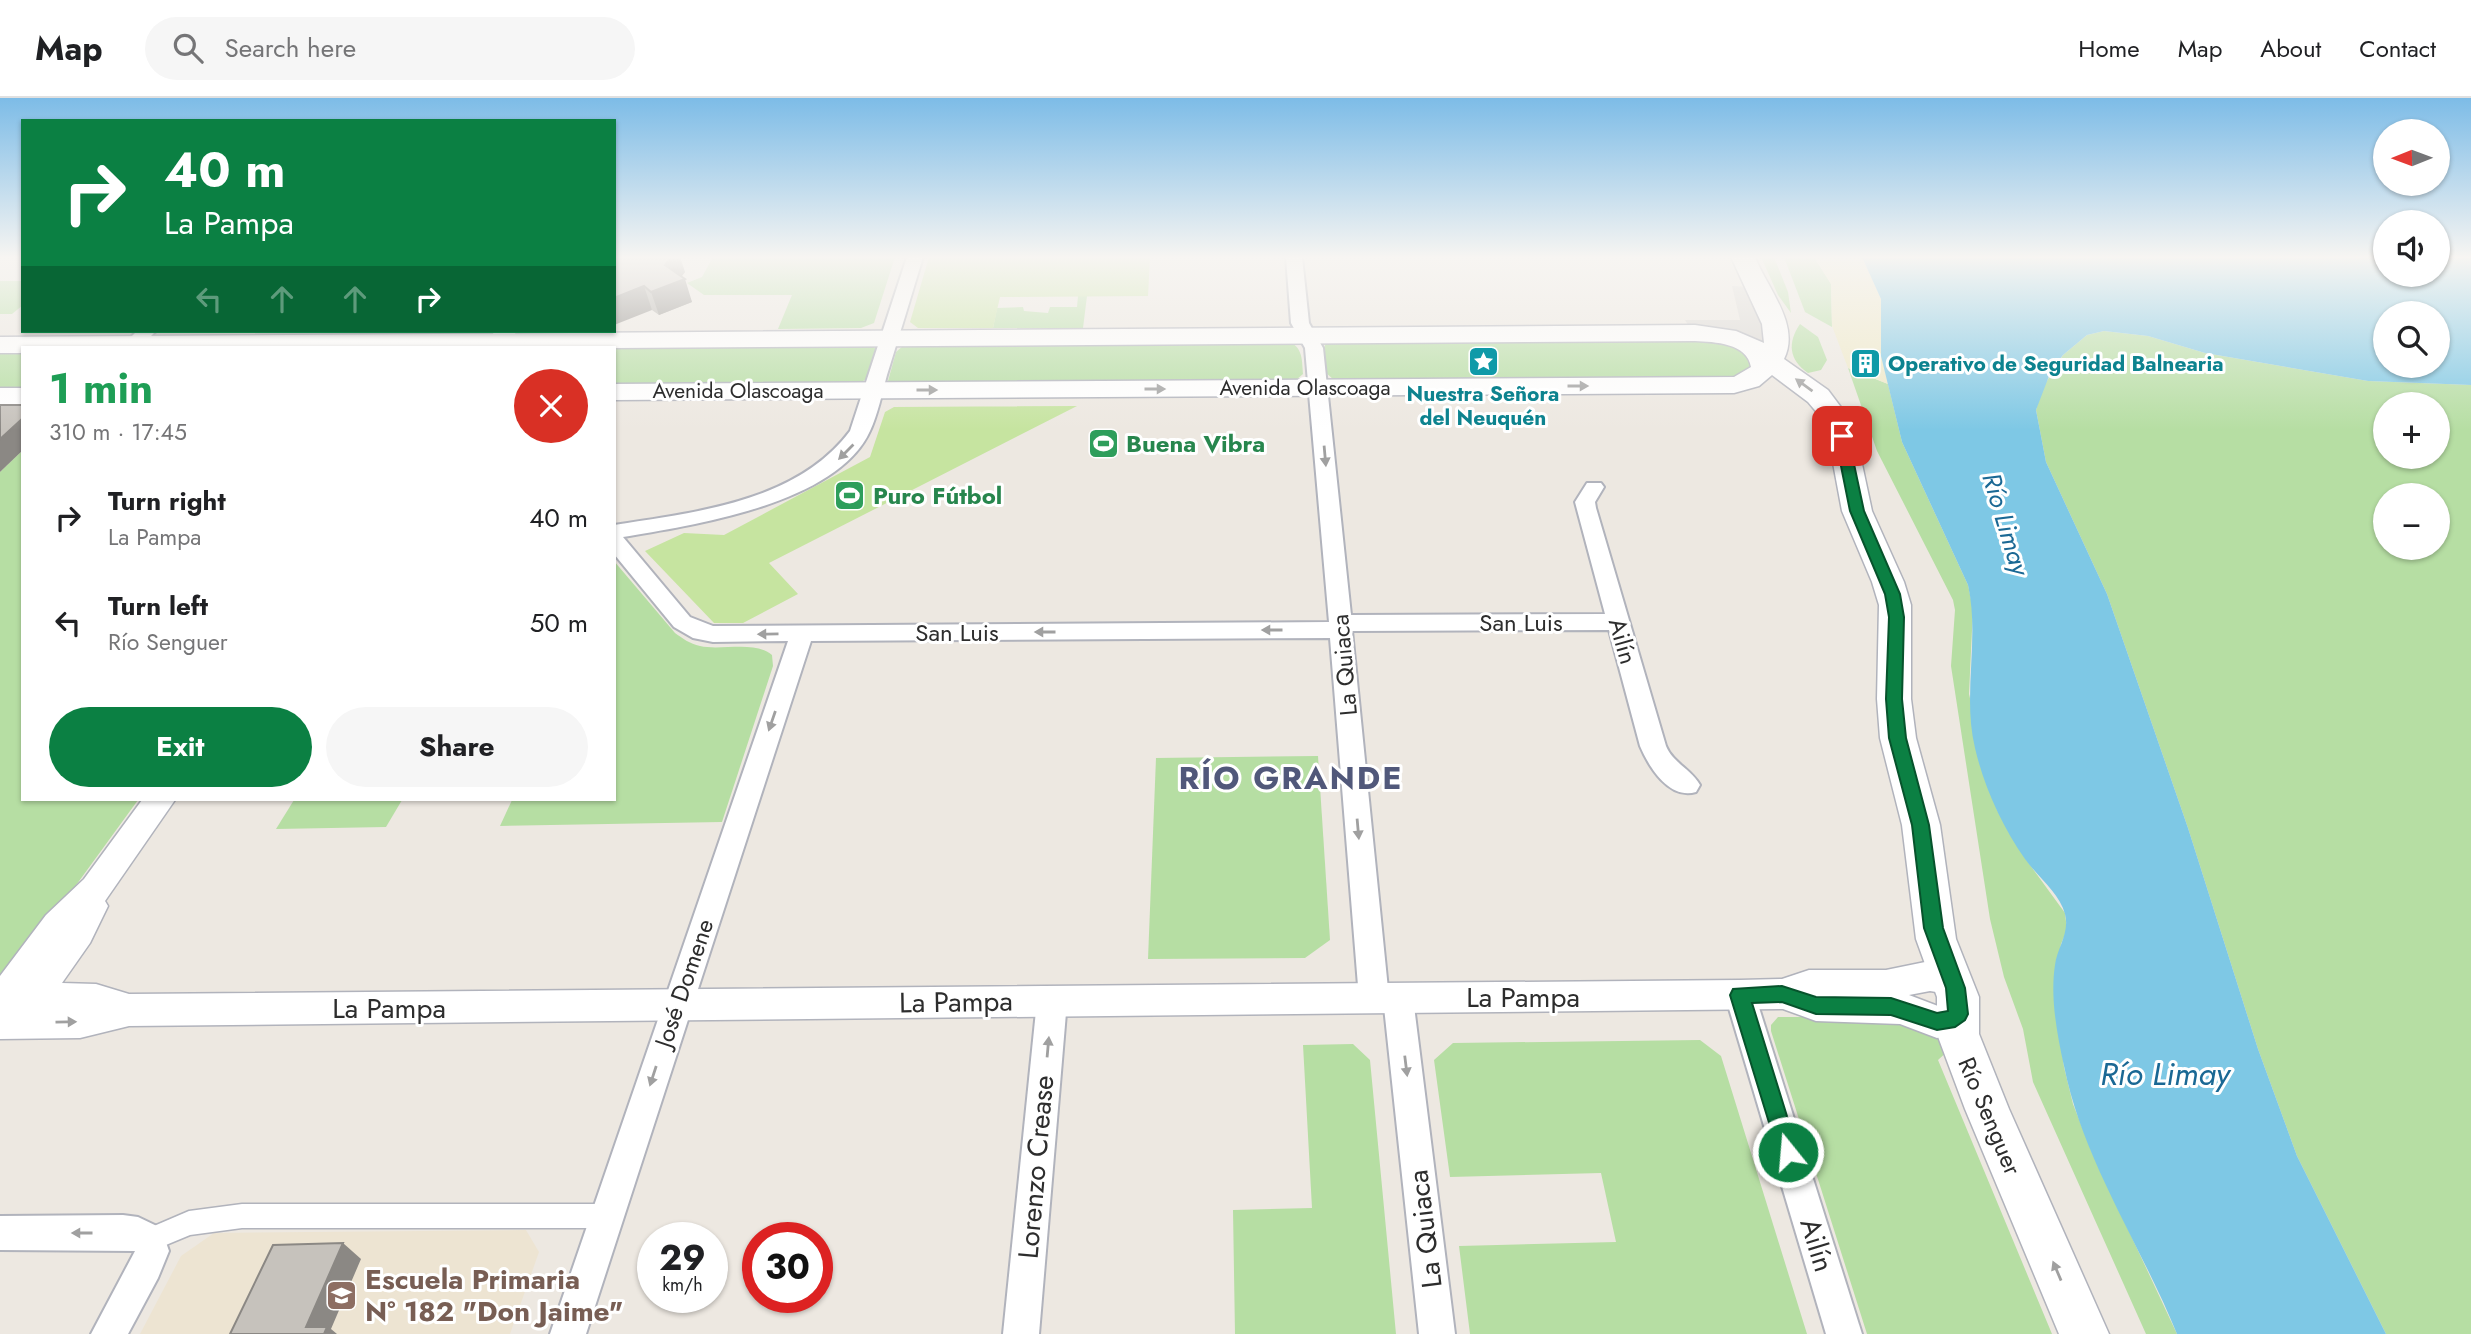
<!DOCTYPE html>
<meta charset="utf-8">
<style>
body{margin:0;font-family:Jost,sans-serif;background:#f6f6f6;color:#202124;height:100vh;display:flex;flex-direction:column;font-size:26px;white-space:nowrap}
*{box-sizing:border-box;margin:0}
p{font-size:23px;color:#757577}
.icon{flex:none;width:38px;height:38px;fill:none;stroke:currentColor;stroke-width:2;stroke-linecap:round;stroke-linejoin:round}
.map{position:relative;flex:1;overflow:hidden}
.drawer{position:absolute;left:21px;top:248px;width:595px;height:455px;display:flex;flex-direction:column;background:#fff;border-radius:0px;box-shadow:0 2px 5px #0004}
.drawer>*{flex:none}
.top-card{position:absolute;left:21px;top:21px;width:595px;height:214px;border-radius:0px;box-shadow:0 2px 5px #0004;background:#0b8043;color:#fff;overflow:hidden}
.needle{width:46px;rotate:269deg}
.fabs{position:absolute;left:2373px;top:21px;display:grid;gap:14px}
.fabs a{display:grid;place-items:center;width:77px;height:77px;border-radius:50%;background:#fff;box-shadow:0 2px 5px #0004;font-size:35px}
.speed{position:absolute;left:637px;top:1124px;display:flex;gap:14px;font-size:35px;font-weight:700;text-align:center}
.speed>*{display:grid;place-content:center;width:91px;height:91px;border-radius:50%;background:#fff;box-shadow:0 2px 5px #0004;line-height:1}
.speed small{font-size:18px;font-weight:400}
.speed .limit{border:10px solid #d22;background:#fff;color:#111}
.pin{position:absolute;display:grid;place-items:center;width:60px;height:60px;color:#fff;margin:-30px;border-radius:14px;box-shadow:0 4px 10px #0006}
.me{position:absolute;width:77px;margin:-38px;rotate:343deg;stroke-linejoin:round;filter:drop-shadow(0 0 5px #0008)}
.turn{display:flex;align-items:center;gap:24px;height:147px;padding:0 28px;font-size:32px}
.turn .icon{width:91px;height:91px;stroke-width:2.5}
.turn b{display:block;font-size:49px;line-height:60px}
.lanes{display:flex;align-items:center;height:66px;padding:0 28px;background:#0003;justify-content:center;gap:35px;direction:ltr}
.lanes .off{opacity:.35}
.round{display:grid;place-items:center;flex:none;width:74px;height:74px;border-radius:37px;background:#f6f6f6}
.head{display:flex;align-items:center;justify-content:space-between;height:119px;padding:0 28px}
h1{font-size:42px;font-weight:700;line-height:52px;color:#1e9e55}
.cta{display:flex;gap:14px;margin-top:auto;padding:14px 28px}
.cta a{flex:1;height:80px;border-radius:42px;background:#0b8043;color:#fff;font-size:28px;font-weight:700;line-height:80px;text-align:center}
.cta a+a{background:#f6f6f6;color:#202124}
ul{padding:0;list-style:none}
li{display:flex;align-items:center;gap:21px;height:105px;padding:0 28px}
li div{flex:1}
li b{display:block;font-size:26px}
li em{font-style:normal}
header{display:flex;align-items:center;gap:42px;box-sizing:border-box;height:98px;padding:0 35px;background:#fff;border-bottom:2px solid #e0e0e0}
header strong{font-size:33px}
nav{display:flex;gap:38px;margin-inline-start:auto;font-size:24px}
.search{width:490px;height:63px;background:#f6f6f6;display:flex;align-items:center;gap:18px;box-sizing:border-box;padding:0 24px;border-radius:38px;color:#757577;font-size:26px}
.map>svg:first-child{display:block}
</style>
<header>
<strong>Map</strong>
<div class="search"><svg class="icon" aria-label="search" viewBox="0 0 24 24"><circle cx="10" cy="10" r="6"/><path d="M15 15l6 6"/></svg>Search here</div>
<nav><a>Home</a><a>Map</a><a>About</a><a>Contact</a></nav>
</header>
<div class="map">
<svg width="2471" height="1236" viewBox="0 0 2471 1236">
<rect width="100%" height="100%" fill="#ede8e1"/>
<!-- education -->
<path fill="#ede4d2" d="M526,1132L539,1154L510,1236H140L181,1158L214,1135Z"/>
<!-- green -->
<g fill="#b6dea3" fill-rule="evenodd">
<path d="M713,159H895L874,225L861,230L778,231L792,197H704L687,185L702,179Z"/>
<path d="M1761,159H1774L1788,194L1791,215L1778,197Z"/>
<path d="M1784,159H1814L1831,186L1832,229L1805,214Z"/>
<path d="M0,183H23V207L12,216H0Z"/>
<path d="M1078,198H1087L1083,230H993L997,210L1023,209L1024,213L1048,215L1050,209H1077Z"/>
<path d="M1800,226L1818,239L1827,262L1821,272L1808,275C1789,262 1787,245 1800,226Z"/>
<path d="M2104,233L2148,238L2205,255L2368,283L2471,287V1236H2386L2297,1058L2258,951L2188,730L2107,496L2046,364L2036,312L2042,291L2063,257L2087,237ZM2385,306H2438V359H2385ZM2385,397H2438V450H2385Z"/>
<path d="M1710,240L1744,253L1752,266L1751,270L1740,280L1334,282L1324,273L1322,254L1326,245Z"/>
<path d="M1289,244C1303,249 1302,263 1303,276L1296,282L889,285L888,283L896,254L904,247Z"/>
<path d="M873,248L877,253L868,279L861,285L614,289V250H508Z"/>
<rect x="0" y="253" width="23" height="39"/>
<path d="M1848,270L1888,286L1902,344L1968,487L1973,511L1969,596L1997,712L2025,760L2065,815L2067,832L2061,846L2054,892L2064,969L2073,1006L2091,1052L2177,1236H2146L2033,984L2023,931L2004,879L1990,821L1951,568L1955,512L1953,502L1877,353Z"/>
<path d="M23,352V702H138L18,867L0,883V374Z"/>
<path d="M614,463L675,535C682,540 690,546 700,548C721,553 755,542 772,557L773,568L722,724L500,728L512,702H614Z"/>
<path d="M1318,658L1330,842L1305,860L1148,861L1156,660Z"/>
<path d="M294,702H402L386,729L276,731Z"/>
<path d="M1778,919H1882L1936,936L1951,950L1938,962L2052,1236H1867L1771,933V927Z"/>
<path d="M1700,942L1721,958L1807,1236H1470L1459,1148L1616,1144L1601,1075L1450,1079L1434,962L1453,945Z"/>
<path d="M1353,946L1370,962L1396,1236H1235L1233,1112L1312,1110L1303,947Z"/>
</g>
<!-- sand -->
<path fill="#efe9c7" d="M1814,159H1862L1881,201V258L1888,286L1848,270L1832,228L1831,186Z"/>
<!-- pitch -->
<g fill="#c6e4a0">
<path d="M929,159H1150L1148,198L1000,199L993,230H918L910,224Z"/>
<path d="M1077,308L769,465L798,496L743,525H714L645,453L684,435L724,437L870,359L885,314L894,309Z"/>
</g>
<!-- plaza -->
<path fill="#dad7d3" d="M1732,188L1749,189L1767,216L1770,251L1690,230L1685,222H1740Z"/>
<!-- water -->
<path fill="#7ec8e5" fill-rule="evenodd" d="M1862,159H2385V177H2438V159H2471V287L2368,283L2205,255L2148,238L2104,233L2087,237L2063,257L2051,273L2036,312L2046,364L2107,496L2188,730L2258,951L2297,1058L2386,1236H2177C2141,1147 2083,1063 2064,968C2057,936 2050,899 2055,867C2057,850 2070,835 2065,816C2060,796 2037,778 2025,761C2002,728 1984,689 1975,650C1962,596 1980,541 1968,487L1902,344L1881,258V201ZM2438,215V268H2385V215Z"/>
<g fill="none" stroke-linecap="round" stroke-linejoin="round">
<defs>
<path id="pedestrian" d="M242,1106H607L615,1110L619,1118L615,1126L607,1130H242L190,1137L149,1154L140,1150L137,1142L140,1134L189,1113Z"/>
<g id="minor">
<path d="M907,159H923C911,199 899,238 887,277C882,295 878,316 870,333C837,406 694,427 623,439L690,519L713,528L1329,524L1305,250L1291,225L1286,159H1302L1309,225L1323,250L1351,517L1605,516L1575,404L1587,385H1601L1604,389L1595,404L1596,410L1666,648C1673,665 1691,671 1700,687L1696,694C1669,702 1649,669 1640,648L1609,532L1352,533L1388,891L1398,887L1408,891L1413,900L1455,1236H1419L1384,909L1374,913L1364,909L1359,900L1330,540L811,543L586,1236H550L788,543L713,544L693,540L674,529L614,456V427C696,414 797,404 850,333Z"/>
<path d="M137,233H156L139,250H127L124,246Z"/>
<path d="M1740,884L1750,888L1755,897L1862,1236H1826L1725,897L1730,888Z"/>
<path d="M1052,890L1062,894L1067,903L1039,1236H1003L1037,903L1042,894Z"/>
<path d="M123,1117L138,1119L161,1130L169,1153L158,1180L128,1236H91L135,1153L0,1152V1118Z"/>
</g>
<g id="tertiary">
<path d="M495,233H517L505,250H483Z"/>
<path d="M142,702H175L105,803L108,808L90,845L62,885L96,886L129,896L1740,882L1782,881L1809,872H1886L1930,863L1958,869L1973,890L1968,901L1964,902L1972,905L1977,916L1972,927L1962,934L1937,940L1900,926L1816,923L1783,911L129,928L80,940L0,941V878L46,817L84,781ZM1930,893L1936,894L1942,901L1950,903L1938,908L1909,897Z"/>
</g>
<g id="secondary">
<path d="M1731,159H1755C1767,190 1801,227 1784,261L1828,292L1846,316L1856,338L1872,413L1904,484L1911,507V601L1916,640L1940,727L1956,841L1979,899V936L2009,1011L2109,1236H2059L1965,1011L1937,936V899L1916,841L1902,727L1880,640L1877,601L1879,507L1872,484L1842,413L1828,338L1819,317L1808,304L1772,277L1759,288L1734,295L614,302V286L1734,279L1751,269C1747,245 1715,244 1695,243L614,250H23V255H0V239L1695,227L1736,233L1764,245L1762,226Z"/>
<rect x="0" y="290" width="23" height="16"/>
</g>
</defs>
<!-- pedestrian casing -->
<use href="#pedestrian" stroke="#b1b3bc" stroke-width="3"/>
<!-- minor casing -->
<use href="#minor" stroke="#b1b3bc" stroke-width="4"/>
<!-- tertiary casing -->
<use href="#tertiary" stroke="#b1b3bc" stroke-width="3"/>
<!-- secondary casing -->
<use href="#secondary" stroke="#b1b3bc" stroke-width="3"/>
<!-- pedestrian -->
<use href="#pedestrian" fill="#fff" fill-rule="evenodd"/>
<!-- minor -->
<use href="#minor" fill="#fff" fill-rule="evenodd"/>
<!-- tertiary -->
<use href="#tertiary" fill="#fff" fill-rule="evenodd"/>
<!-- secondary -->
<use href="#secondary" fill="#fff" fill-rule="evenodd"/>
</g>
<!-- wall -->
<path fill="#aaa7a2" d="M614,159L685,174L681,179L692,204L659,217L652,212Z"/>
<!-- shaded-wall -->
<g fill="#8b8884">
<path d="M671,159H680L685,174L678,183L685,181L692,204L659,217L651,194L665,167Z"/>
<path d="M644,188L652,212L614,227V200Z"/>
<path d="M23,320V352L0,374V341Z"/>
<path d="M343,1145L361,1161L331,1231L337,1236H315L306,1229Z"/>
</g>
<!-- building -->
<g fill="#c6c2bc" stroke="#8b8884" stroke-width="2">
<path d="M614,159H671L665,167L685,181L651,194L644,188L614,200Z"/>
<path d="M0,307H23V320L0,341Z"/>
<path d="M343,1145L306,1229H327L324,1236H230L273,1147Z"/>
</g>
<!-- one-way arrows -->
<defs><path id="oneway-solid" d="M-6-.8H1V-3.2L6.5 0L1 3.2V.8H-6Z" transform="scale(1.75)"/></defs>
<g fill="#a0a0a0">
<use href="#oneway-solid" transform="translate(1804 287) rotate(-144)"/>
<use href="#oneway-solid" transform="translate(1578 288)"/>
<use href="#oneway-solid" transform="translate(1155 291)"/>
<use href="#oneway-solid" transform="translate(927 292)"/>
<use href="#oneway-solid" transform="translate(846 354) rotate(135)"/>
<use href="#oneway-solid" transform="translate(1325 358) rotate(85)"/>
<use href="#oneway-solid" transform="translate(1272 532) rotate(180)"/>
<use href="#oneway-solid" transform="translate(1045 534) rotate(180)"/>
<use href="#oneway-solid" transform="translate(768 536) rotate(179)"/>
<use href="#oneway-solid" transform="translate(772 623) rotate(109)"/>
<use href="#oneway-solid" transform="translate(1358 731) rotate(85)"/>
<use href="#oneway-solid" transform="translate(66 924) rotate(-1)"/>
<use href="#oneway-solid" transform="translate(1048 949) rotate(-85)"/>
<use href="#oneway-solid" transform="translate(1406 968) rotate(83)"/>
<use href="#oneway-solid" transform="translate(653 978) rotate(108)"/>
<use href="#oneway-solid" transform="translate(82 1135) rotate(180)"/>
<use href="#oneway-solid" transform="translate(2057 1173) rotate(-113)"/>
</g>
<!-- sky -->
<linearGradient id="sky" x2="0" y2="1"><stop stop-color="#7dbce7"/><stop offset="0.48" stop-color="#f7f5f2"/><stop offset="1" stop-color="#f7f5f2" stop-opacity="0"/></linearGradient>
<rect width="2471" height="332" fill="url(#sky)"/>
<!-- route -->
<path fill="#0b8043" stroke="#07532c" stroke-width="2" d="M1842,334L1848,338L1864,413L1900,496L1904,519L1902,601L1906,640L1929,727L1943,830L1965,890L1968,916L1965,922L1955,929L1937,932L1891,917L1816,916L1782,904L1752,905L1798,1054L1795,1060L1788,1063L1781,1060L1778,1054L1730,897L1733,891L1782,888L1816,899L1891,900L1937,915L1948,913L1946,890L1924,830L1912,727L1889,640L1886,601L1889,519L1885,496L1850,413L1835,338Z"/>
<!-- icons -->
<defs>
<symbol id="sight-square" viewBox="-11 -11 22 22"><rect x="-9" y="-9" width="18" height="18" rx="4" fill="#0f9aa8" stroke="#fff"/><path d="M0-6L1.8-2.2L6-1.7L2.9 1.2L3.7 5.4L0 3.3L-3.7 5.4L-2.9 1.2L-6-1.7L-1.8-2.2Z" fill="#fff"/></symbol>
<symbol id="building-square" viewBox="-11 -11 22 22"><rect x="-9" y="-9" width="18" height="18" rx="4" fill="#0f9aa8" stroke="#fff"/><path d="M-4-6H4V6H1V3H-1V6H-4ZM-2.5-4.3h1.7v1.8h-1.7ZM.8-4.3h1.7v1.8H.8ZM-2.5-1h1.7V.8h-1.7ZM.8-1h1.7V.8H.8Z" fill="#fff"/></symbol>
<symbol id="stadium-square" viewBox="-11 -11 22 22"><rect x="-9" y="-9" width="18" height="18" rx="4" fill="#2e9e5b" stroke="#fff"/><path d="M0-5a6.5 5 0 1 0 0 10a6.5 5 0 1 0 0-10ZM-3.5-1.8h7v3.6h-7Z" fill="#fff"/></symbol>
<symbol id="school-square" viewBox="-11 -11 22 22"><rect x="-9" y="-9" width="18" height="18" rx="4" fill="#8d6e63" stroke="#fff"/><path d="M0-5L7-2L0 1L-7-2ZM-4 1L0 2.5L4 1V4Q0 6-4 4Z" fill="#fff"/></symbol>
</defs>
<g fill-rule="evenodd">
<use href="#sight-square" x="1466" y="246" width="35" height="35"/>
<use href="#building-square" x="1848" y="248" width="35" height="35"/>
<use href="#stadium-square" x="1086" y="328" width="35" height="35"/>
<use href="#stadium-square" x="832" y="380" width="35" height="35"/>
<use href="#school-square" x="324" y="1180" width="35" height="35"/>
</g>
<g text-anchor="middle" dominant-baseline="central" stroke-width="6" stroke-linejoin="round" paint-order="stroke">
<!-- far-culture labels -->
<g font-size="21" font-weight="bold" fill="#0d838f" stroke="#fff" text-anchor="start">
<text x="1888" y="266">Operativo de Seguridad Balnearia</text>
<text x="1483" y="296" text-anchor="middle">Nuestra Señora<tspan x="1483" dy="24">del Neuquén</tspan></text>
</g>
<!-- far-street labels -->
<g font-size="21" fill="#2d2d2d" stroke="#fff">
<text x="1305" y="290">Avenida Olascoaga</text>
<text x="738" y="293">Avenida Olascoaga</text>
</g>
<!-- leisure labels -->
<g font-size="24" font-weight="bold" fill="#27864d" stroke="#fff" text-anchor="start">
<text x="1126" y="345">Buena Vibra</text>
<text x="873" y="397">Puro Fútbol</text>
</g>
<!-- street labels -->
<g font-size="24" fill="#2d2d2d" stroke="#fff">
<text x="1521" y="524">San Luis</text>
<text x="957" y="534">San Luis</text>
<text transform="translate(1623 543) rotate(74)">Ailín</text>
<text transform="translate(1344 567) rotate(-95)">La Quiaca</text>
<text transform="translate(684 885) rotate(-71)">José Domene</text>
<text transform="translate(1990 1018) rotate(67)">Río Senguer</text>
</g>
<!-- water labels -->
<g font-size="26" font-style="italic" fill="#1a6894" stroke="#fff">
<text transform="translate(2006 426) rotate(73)">Río Limay</text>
</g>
<!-- near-street labels -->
<g font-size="28" fill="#2d2d2d" stroke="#fff">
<text x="1523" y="899">La Pampa</text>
<text transform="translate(956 904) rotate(-1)">La Pampa</text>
<text x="389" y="910">La Pampa</text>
<text transform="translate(1036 1069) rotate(-85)">Lorenzo Crease</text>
<text transform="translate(1425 1131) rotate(-97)">La Quiaca</text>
<text transform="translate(1817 1147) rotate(73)">Ailín</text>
</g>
<!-- near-education labels -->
<g font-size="28" font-weight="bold" fill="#785e54" stroke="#fff" text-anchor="start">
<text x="365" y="1181">Escuela Primaria<tspan x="365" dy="32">N° 182 "Don Jaime"</tspan></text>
</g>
<!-- district labels -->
<g font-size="32" font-weight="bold" letter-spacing="2" fill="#51587a" stroke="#fff">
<text x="1291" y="680">RÍO GRANDE</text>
</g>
<!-- near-water labels -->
<g font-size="32" font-style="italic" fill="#1a6894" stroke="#fff">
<text x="2165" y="976">Río Limay</text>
</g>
</g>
</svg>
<div class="fabs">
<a><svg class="needle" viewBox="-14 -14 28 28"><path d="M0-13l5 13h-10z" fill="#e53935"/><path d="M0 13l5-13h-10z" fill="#757577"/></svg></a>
<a><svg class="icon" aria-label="sound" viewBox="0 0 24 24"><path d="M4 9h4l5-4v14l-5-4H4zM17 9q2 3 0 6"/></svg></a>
<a><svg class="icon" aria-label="search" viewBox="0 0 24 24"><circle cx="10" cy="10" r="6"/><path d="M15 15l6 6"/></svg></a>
<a>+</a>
<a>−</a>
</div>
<div class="speed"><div>29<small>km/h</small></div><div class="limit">30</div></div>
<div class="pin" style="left:1842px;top:338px;background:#d93025"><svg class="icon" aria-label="arrive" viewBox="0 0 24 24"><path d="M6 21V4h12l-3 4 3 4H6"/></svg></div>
<svg class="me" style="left:1788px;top:1054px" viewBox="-20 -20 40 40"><circle r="17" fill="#0b8043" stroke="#fff" stroke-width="3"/><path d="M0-11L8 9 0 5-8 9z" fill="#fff"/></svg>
<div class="top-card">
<div class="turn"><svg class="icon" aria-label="right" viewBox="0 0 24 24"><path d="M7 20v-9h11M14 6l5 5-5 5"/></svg><div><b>40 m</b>La Pampa</div></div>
<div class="lanes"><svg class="icon off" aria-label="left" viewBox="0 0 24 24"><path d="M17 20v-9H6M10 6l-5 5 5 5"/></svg><svg class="icon off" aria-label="ahead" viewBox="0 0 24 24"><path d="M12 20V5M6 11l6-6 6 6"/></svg><svg class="icon off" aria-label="ahead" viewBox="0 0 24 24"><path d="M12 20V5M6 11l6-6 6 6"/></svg><svg class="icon" aria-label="right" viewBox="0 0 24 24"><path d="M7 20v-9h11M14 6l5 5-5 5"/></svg></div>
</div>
<section class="drawer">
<div class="head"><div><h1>1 min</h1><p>310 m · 17:45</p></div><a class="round" style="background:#d93025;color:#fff"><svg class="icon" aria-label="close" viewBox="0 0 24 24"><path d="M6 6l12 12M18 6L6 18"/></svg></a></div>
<ul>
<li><svg class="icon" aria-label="right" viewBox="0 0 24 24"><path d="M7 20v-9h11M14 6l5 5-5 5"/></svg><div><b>Turn right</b><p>La Pampa</p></div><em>40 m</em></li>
<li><svg class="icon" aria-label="left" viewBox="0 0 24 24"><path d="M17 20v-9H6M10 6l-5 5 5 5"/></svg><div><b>Turn left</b><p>Río Senguer</p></div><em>50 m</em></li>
</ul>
<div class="cta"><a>Exit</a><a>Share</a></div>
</section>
</div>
